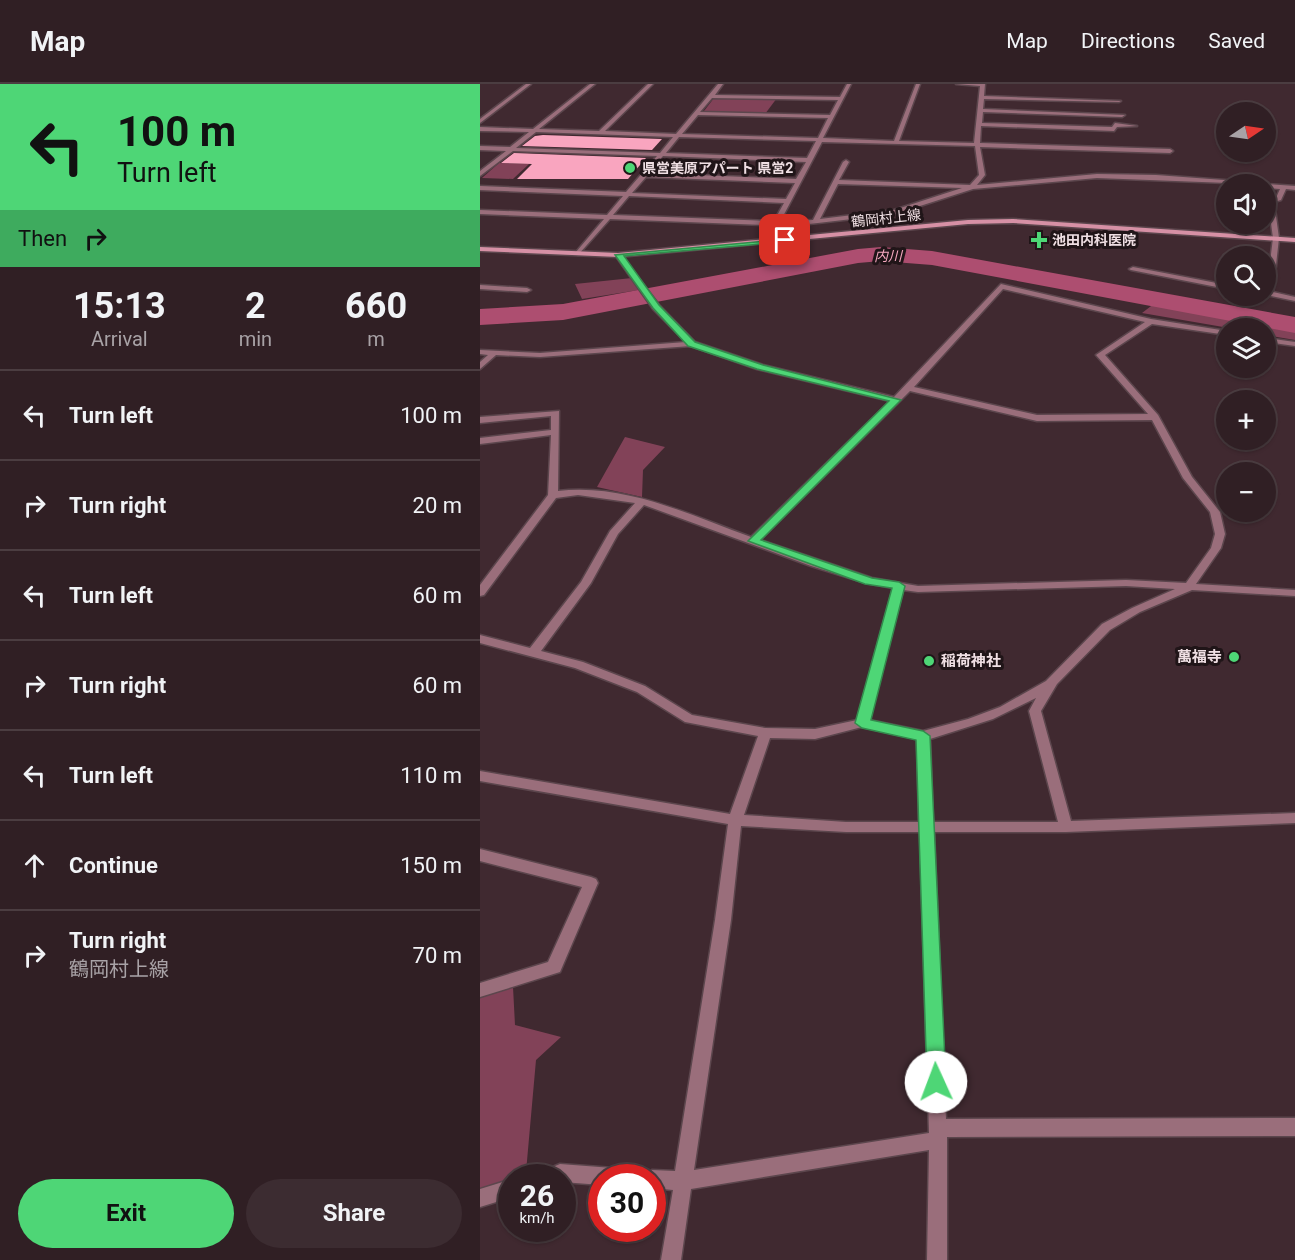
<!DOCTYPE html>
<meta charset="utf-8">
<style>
body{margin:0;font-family:Roboto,"Noto Sans JP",sans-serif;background:#3c2c31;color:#f1f3f6;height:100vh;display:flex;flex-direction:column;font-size:22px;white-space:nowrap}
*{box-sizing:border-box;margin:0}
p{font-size:20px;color:#a8a2a6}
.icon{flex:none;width:33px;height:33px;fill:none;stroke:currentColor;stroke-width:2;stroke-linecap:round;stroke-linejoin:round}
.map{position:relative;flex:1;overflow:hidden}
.side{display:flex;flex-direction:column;background:#301f24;width:480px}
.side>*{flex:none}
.guide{background:#4ed676;color:#111;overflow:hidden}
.needle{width:39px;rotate:77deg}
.fabs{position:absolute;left:736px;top:18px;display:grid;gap:12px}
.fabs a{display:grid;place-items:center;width:60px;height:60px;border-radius:50%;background:#301f24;box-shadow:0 2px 4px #0004,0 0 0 2px #4b3d41;font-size:30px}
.speed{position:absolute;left:18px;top:1080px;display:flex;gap:12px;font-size:30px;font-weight:700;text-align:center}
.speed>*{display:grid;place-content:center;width:78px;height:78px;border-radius:50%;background:#301f24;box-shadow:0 2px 4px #0004,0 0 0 2px #4b3d41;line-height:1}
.speed small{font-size:15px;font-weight:400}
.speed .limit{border:9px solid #d22;background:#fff;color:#111}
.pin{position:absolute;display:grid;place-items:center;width:51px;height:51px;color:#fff;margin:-26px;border-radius:12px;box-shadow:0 3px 9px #0006}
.me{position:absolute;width:66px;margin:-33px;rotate:358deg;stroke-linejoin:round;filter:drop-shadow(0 0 4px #0008)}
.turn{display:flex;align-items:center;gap:21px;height:126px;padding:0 18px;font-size:27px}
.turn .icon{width:78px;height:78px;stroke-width:2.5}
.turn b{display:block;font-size:42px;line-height:51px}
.then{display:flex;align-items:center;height:57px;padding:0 18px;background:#0003;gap:12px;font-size:22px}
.eta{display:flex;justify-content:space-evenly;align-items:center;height:102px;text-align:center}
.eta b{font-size:36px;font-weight:700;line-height:42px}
.button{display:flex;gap:12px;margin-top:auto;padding:12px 18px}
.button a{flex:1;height:69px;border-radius:36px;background:#4ed676;color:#111;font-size:24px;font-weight:700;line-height:69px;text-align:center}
.button a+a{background:#3c2c31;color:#f1f3f6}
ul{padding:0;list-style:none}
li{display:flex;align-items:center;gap:18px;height:90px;padding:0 18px;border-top:2px solid #4b3d41}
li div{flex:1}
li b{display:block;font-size:22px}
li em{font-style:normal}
header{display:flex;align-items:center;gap:36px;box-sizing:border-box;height:84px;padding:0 30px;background:#301f24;border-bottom:2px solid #4b3d41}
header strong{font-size:28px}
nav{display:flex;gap:33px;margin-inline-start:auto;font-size:21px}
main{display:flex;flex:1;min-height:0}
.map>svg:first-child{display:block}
</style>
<header>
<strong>Map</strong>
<nav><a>Map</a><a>Directions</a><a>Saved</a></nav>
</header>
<main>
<section class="side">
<div class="guide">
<div class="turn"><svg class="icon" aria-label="left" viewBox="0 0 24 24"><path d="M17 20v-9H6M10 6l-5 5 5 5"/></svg><div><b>100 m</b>Turn left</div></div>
<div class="then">Then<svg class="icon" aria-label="right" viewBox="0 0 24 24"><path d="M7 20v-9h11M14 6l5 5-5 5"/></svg></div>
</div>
<div class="eta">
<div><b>15:13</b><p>Arrival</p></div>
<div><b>2</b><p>min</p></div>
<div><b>660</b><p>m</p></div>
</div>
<ul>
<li><svg class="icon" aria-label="left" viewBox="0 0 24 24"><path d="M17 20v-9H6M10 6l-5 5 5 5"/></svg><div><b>Turn left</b></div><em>100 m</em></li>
<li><svg class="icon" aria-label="right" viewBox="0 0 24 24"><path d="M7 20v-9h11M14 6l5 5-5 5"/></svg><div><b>Turn right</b></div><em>20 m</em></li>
<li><svg class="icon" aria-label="left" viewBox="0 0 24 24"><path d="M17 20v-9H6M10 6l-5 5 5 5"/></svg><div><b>Turn left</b></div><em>60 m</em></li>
<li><svg class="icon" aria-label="right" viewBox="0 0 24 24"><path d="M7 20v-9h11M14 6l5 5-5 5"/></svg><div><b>Turn right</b></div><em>60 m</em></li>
<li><svg class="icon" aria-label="left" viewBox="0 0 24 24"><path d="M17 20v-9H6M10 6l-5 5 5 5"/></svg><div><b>Turn left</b></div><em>110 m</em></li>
<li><svg class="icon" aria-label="ahead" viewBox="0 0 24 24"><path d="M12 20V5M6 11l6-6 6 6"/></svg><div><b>Continue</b></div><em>150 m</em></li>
<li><svg class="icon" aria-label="right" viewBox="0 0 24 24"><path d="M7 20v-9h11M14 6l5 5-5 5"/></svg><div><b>Turn right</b><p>鶴岡村上線</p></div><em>70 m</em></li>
</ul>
<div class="button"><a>Exit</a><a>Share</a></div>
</section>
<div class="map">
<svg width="815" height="1176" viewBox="0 0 815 1176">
<rect width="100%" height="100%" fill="#402930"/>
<!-- green -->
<g fill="#824258">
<path d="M244,12L297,14L285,30L224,27L234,14Z"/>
<path d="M19,79L49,80L33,95L2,94Z"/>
<path d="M152,194L159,206L102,215L95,200Z"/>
<path d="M675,219L815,244V256L786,251V244H749L662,229Z"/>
<path d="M145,353L185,363L163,386L162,413L117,403Z"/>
<path d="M33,903L35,941L81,953L56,976L46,1088L0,1106V911Z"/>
</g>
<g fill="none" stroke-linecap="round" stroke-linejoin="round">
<!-- river -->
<path fill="#ad4e70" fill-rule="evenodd" d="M401,163L452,167L815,233V249L452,181L401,177L378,179L83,236L0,241V225L83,220L378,165Z"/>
</g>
<!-- building -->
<g fill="#f9a5bf">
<path d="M63,51L182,55L172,66L42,62L55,52Z"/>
<path d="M34,69L166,74L148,95H37L52,80L21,79Z"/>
</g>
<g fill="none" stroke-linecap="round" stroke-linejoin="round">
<defs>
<g id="street">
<path d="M46,0H51L0,39V35Z"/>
<path d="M110,0H115L59,45L119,47L168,0H173L125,47L196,50L238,0H243L235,11L360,13L367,0H371L343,54L414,57L436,0H440L419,57L494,59L500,2L476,0H505L504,12L641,17L639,18L504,15L503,25L645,31L642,33L503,28L502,39L632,43L635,39L657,42L637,43L634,47L501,42L500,59L690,65L693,67L690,69L500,63L505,91L497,101L617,90L676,91L771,98L774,100L617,94L493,105L415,130L312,142L130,135L98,171L96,170V168L124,135L0,130V126L127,131L143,112L0,106V102L146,108L177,72L33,67L0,92V87L26,67L0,66V62L30,63L49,48L0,47V43L53,45ZM232,14L358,16L350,31L220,28ZM218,31L348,34L338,54L202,50ZM56,48L193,53L180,69L36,64ZM199,53L336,57L327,74L186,69ZM342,58L495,62L499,91L490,101L359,96L369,78L366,76L363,78L333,136L300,138ZM183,72L326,78L316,95L168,89ZM166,93L315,99L306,115L152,109ZM358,100L482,104L414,126L340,135ZM149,112L304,119L294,137L133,131Z"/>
<path d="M785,100H786L815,102V106L806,105L801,116L794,118L799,154L793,208L815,213V217L786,211L793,154L788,117L796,114L800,105L786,104Z"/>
<path d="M136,170H140L179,221L215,258L283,281L414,313L521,200L671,235L747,247V251L672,240L625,271L678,331L712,393L740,428L745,450L741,464L716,500L815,506V512L712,506L660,528L630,546L577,600L561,627L591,737L815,729V739L586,748H454L466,1035L815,1034V1052L467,1053V1176H447L449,1066L211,1105L201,1176H181L193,1106L172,1104V1094H163L166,1089L172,1086L195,1087L235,836L248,740L0,697V687L250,730L278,652L205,638L157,608L95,584L0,559V551L50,564L101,498L130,447L155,419L98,411L76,414L4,511L0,512V501L68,411L71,351L0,360V354L71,346V332L0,339V333L79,327L78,407C145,399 210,431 271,453L410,317L277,285L211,262L60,273L16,271L0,285V278L8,271L0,270V266L60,269L206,258L173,225L135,171ZM523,205L665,238L616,271L668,330L557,331L434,303ZM430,307L557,337L672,336L703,394L730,428L735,450L731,464L706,499L646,496L438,502L392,494L280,456ZM164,421L331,482L386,499L413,504L377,636L335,645L285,644L212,631L165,602L103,578L61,567L111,499L138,450ZM646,502L695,505L652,524L622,540L566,597L520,623L488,635L443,647L389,636L423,506L438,508ZM556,614L549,627L578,738H453L450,655L513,635ZM382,643L437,655L439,738H366L264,731L290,654L335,655ZM261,742L366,748H440L449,1049L214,1086L251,836Z"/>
<path d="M653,183L747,201V205L651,186L649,185Z"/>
<path d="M0,201L47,204L51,206L47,208L0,205Z"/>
<path d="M786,254L815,258V262L786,258Z"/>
<path d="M0,765L111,793L116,795L118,799L80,888L0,913V899L68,878L102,803L0,777Z"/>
<path d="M80,1080L146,1085L152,1088L155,1094H122V1101L82,1098V1094H58L61,1088Z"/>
<path d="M32,1095V1113L0,1123V1105Z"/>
</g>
<path id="secondary" d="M533,135L815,154V158L533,139L488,140L138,173L0,167V163L138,169L488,136Z"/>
</defs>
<!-- street casing -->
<use href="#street" stroke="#5c464d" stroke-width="3"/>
<!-- secondary casing -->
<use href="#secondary" stroke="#5c464d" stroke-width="3"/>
<!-- street -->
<use href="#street" fill="#9a6e7b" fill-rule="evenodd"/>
<!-- secondary -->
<use href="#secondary" fill="#d690a5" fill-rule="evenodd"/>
</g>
<!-- route -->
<path fill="#4ed676" stroke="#338b4d" stroke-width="1.5" d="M308,155L305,158L144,172L179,221L215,258L283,281L421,316L281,456L392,494L419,498L425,502L391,636L443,647L450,652L466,998L463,1005L456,1007L449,1005L447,998L436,656L382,644L375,639L412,504L385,500L268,457L409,317L277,285L208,262L173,224L135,171Z"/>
<!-- markers -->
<g fill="#4ed676" stroke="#201518" stroke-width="2">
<circle cx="150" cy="84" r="6"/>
<path d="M556 147h6v6h6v6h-6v6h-6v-6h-6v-6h6z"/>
<circle cx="754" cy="573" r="6"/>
<circle cx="449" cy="577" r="6"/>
</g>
<g text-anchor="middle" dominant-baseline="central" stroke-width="6" stroke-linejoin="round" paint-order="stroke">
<!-- far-poi labels -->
<g font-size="14" font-weight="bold" fill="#efdfe3" stroke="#201518" text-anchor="start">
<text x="162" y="84">県営美原アパート 県営2</text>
<text x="572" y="156">池田内科医院</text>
</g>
<!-- far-street labels -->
<g font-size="14" fill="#efdfe3" stroke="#201518">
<text transform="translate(406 134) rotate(-6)">鶴岡村上線</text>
</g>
<!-- far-water labels -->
<g font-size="14" font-style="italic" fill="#f6a9c0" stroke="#201518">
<text x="408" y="172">内川</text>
</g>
<!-- poi labels -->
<g font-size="15" font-weight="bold" fill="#efdfe3" stroke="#201518" text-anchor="end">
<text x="742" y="573">萬福寺</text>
<text x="461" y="577" text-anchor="start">稲荷神社</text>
</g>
</g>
</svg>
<div class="fabs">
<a><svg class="needle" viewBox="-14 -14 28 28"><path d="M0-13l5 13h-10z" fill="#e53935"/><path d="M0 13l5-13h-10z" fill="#a8a2a6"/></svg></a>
<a><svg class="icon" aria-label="sound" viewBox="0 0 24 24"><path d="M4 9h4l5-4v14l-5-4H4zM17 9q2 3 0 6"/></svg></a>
<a><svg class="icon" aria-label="search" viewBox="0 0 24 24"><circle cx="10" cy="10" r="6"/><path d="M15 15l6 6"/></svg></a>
<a><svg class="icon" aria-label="layers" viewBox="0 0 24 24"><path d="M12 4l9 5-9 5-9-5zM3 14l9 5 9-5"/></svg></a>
<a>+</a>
<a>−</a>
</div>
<div class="speed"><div>26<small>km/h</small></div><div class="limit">30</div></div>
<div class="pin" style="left:305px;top:156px;background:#d93025"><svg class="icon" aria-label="arrive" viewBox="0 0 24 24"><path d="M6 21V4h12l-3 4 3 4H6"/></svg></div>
<svg class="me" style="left:456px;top:998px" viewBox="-20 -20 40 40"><circle r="19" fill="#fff"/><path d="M0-13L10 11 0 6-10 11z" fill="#4ed676"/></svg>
</div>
</main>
